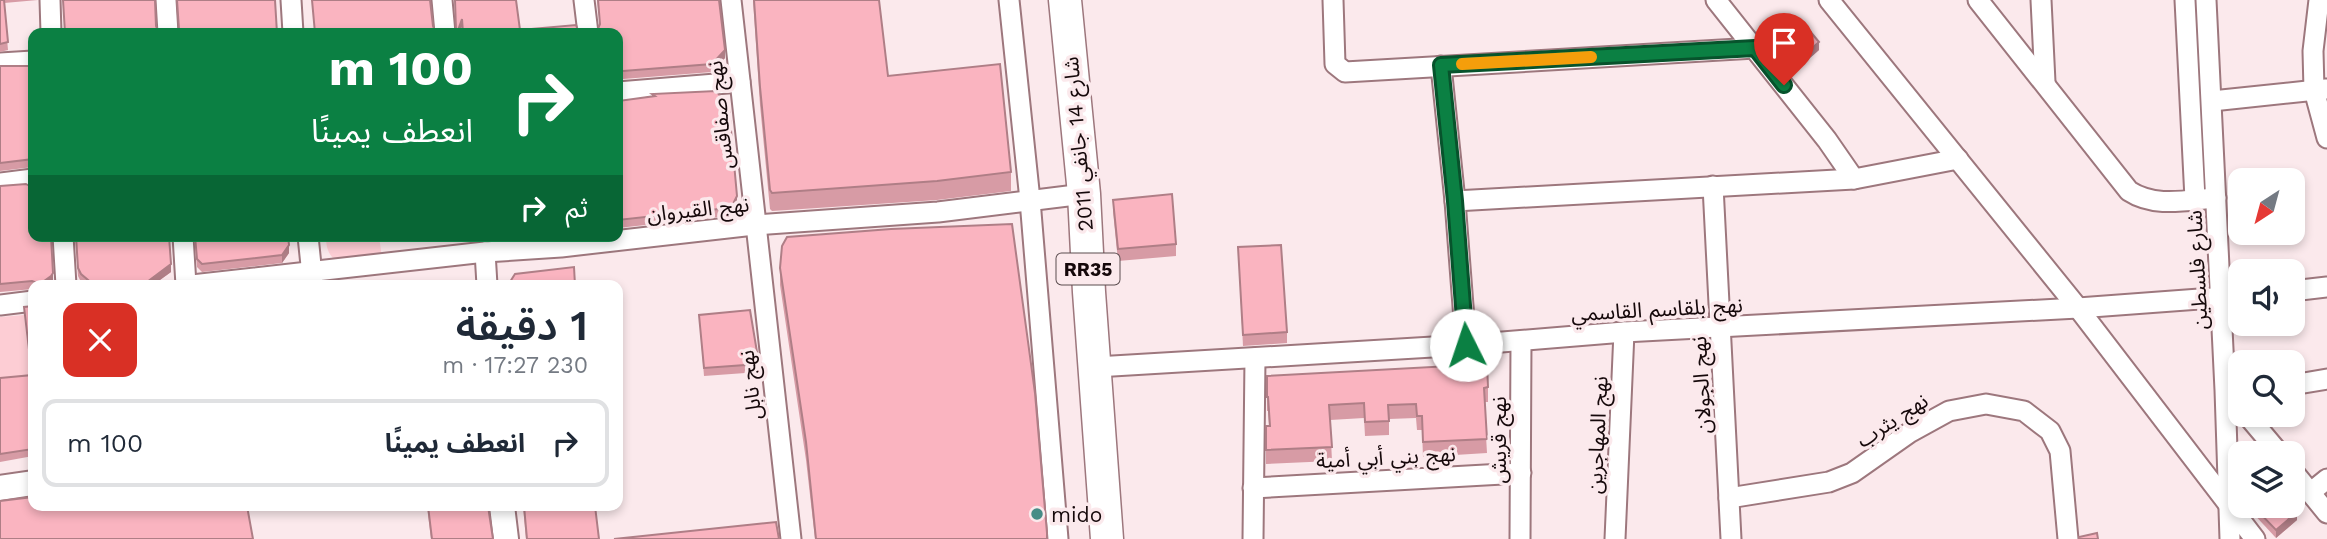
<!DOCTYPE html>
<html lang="ar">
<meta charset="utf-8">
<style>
body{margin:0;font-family:"Work Sans","Noto Sans Arabic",sans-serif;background:#f2f2f3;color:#1f2937;direction:rtl;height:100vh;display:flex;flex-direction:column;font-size:26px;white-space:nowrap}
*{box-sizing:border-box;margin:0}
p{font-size:23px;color:#747a83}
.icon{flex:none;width:38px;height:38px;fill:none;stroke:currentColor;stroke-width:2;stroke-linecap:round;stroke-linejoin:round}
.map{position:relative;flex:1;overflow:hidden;direction:ltr}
.side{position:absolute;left:28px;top:280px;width:595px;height:231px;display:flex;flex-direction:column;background:#fff;border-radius:14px;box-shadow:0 4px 10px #0003;direction:rtl}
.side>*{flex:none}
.hud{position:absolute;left:28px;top:28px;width:595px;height:214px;border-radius:14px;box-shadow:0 4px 10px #0003;direction:rtl;background:#0b8043;color:#fff;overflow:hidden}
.needle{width:46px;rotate:216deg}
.controls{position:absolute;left:2228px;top:168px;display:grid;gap:14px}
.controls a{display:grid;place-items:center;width:77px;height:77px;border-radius:14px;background:#fff;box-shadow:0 4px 10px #0003;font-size:35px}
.pin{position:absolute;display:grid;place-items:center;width:60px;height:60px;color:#fff;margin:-72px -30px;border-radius:50% 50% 50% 0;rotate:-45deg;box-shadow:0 0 7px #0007}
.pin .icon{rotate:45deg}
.me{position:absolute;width:77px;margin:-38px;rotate:356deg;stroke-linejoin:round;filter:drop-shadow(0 0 5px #0008)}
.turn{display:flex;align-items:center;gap:24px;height:147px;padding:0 35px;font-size:32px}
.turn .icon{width:91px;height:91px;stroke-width:2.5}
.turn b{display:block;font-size:49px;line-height:60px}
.then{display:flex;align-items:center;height:66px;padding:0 35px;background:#0003;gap:14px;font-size:26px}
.round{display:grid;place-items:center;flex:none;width:74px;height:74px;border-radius:14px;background:#f2f2f3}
.overview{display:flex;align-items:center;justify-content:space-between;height:119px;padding:0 35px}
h1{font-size:42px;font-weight:600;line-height:52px}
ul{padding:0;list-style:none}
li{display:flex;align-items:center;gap:21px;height:88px;margin:0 14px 10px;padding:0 21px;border:4px solid #e0e1e3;border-radius:14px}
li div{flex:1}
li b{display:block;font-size:26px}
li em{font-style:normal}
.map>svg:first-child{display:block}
</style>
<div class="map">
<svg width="2327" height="539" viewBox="0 0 2327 539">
<rect width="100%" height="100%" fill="#fbe9ec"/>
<!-- green -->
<g fill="#fdcdd4">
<path d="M326,236H379L382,258L337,262C328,254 326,248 326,236Z"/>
<path d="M24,315L32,382L0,386V317Z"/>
</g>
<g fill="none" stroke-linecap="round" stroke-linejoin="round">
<defs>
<g id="minor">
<path d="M50,0L51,33"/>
<path d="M166,0L168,33"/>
<path d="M291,0L293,33"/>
<path d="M442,0L445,33"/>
<path d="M584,0L588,33"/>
<path d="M731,0L791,539"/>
<path d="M1009,0L1030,200L1058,539"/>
<path d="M1333,0L1335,64L1345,72L1755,48"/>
<path d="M1716,0L1827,140L1854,179"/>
<path d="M1829,0L2078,308L2255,539"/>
<path d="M1978,0L2129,191C2155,208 2187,200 2216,198"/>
<path d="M2041,0L2045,82"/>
<path d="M2185,0L2195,199"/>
<path d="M2206,0L2225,390L2230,539"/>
<path d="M2319,0L2313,51L2314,90L2327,138"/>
<path d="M0,63L33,61"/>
<path d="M1441,66L1455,201L1466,345"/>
<path d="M618,92L740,82"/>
<path d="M2212,101L2326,89"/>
<path d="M0,183L33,179"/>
<path d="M1713,186L1731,539"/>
<path d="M1455,201L1854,179L1958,159"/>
<path d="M63,236L66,285"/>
<path d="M183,236L186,285"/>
<path d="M308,236L313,285"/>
<path d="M485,252L487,285"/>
<path d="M192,285L485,252L561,247L754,225L938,212L1084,194"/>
<path d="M2292,291L2327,287"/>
<path d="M0,305L33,301"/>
<path d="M1096,367L1466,345L1624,332L2078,308L2240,296"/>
<path d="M2292,385L2327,379"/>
<path d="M2247,415L2279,453"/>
<path d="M2292,470L2327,513"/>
<path d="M1253,488L1521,473"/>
<path d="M2311,492L2327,479"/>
<path d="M1729,498L1829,482L1852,473L1909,433L1949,411L1986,404L2024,411L2050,431L2060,451L2068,539"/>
<path d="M1253,539L1255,358"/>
<path d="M1520,539L1521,341"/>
<path d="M1615,539L1624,332"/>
</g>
<g id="tertiary">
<path d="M0,488L33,483"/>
<path d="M502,506L506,539"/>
</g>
<path id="primary" d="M1065,0L1084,194L1089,292L1107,539"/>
</defs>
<!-- minor casing -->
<use href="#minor" stroke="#9d777d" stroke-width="23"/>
<!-- tertiary casing -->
<use href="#tertiary" stroke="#9d777d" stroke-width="28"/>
<!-- primary casing -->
<use href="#primary" stroke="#9d777d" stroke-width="35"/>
<!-- minor -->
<use href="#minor" stroke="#fff" stroke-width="19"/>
<!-- tertiary -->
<use href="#tertiary" stroke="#fff" stroke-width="24"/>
<!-- primary -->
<use href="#primary" stroke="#fff" stroke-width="32"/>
</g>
<!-- wall -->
<g fill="#d79ba5">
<path d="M0,0H38L4,3L8,50L0,52Z"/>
<path d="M597,0H719L725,58L712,72L623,79L618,75V33L600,25Z"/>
<path d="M753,0H879L888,76L1011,172V191L937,200L772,211L770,209L760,105Z"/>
<path d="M1777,47L1819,50L1793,73L1777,55Z"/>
<path d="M0,66H33V167L0,171Z"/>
<path d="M716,91L737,204L733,212L728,216L618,228V101L652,96V94Z"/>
<path d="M0,186L53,281L50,285H33V289L0,292Z"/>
<path d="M1113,200L1176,244V256L1118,261L1113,211Z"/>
<path d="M75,236L171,272L153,285H85L81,282L78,276Z"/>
<path d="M194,236H288L289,253L282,263L202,272L197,267Z"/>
<path d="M481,236H538L482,240Z"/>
<path d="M1238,247L1287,332V343L1243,346Z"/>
<path d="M780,268L1047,539H815L806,460L780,285Z"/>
<path d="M33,306V456L0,462V378L31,375L24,307Z"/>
<path d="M699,315L759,364V372L704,376Z"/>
<path d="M1267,376L1488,387V402H1484L1487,453L1423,457L1422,430H1417L1416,418L1389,419V435L1365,436L1364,418L1330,420L1332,461L1266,464V426H1269L1268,411H1267Z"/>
<path d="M427,506H488L493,539H431Z"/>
<path d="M523,506H595L599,539H526Z"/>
<path d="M2247,506H2291L2297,520L2276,538L2250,510Z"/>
</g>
<!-- shaded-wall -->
<g fill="#af7e86">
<path d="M462,19V27L459,33H457Z"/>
<path d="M1819,42V50L1793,73V65Z"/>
<path d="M725,50V58L712,72V64Z"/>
<path d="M737,196V204L733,212L728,216V208Z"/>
<path d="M289,245V253L282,263V255Z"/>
<path d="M171,264V272L153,285H143Z"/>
<path d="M53,273V281L51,284L50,285H40V284Z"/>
<path d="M2297,512V520L2276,538V530Z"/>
</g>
<!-- building -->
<g fill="#fab4c0" stroke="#af7e86" stroke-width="2">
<path d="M0,0H4L8,42L0,44Z"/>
<path d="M63,0H155L156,26L159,33H65Z"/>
<path d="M177,0H275L277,33H176L179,30Z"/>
<path d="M312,0H430L433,26L436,33H315Z"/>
<path d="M455,0H516L520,30L576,25L579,33H463L462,19L457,33H453L456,30Z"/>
<path d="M598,0H719L725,50L712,64L623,71L618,67V33H596L600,24Z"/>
<path d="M754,0H879L888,76L1000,64L1011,172L937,181L772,193L770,190L760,87Z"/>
<path d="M1804,24L1819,42L1793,65L1777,47Z"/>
<path d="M0,66H33V159L0,163Z"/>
<path d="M716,91L725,101L729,108L737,196L733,204L728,208L618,220V101L655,96L652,94Z"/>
<path d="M26,184L33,188V236H51L53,273L51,276L40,284L32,281L0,284V186Z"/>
<path d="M1172,194L1176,244L1118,249L1113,200Z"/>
<path d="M1012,224L1035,393L1047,533V539H816L806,442L780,268L782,246L787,237L891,229Z"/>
<path d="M76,236H169L171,264L143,285H94L81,274L78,268Z"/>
<path d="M195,236H288L289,245L282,255L202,264L197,259Z"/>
<path d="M1281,245L1287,332L1243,335L1238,247Z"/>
<path d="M574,267L575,285H508L515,274Z"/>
<path d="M33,306V449L0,454V378L32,375L24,307Z"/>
<path d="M750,310L759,364L704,368L699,315Z"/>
<path d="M1487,364L1488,387L1484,388L1487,439L1423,442L1422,416H1417L1416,404L1388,405L1389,421L1365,422L1364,403L1329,405L1332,447L1266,450V426H1270L1268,397H1267V376Z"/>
<path d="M33,497V506H247L253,539H0V501Z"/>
<path d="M428,506H488L493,539H432Z"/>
<path d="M524,506H595L599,539H527Z"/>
<path d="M2253,506H2291L2297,512L2276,530Z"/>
<path d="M776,522L779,539H614Z"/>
<path d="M2097,533L2098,539H2079V537Z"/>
</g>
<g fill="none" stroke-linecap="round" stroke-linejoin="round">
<defs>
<path id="route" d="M1466,345L1455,201L1441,65L1755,48L1784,85"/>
</defs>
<!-- route casing -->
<use href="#route" stroke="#07532c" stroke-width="18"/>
<!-- route -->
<use href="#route" stroke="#0b8043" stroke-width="12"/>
<!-- slow -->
<path stroke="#f59e0b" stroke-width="12" d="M1462,64L1591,57"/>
</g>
<!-- markers -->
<circle fill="#468c86" stroke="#fbe9ec" stroke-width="2.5" cx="1037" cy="514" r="7"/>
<g text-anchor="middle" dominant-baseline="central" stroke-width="7" stroke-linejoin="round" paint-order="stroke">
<!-- shield labels -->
<rect fill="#fbe9ec" stroke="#5a4c4e" stroke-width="2" x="1056.5" y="253.5" width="63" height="31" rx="5"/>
<g font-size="19" font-weight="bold" fill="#15080a">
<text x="1088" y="269">RR35</text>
</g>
<!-- street labels -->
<g font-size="21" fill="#15080a" stroke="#fbe9ec">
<text transform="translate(720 115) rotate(-96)">نهج صفاقس</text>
<text transform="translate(1078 144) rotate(-95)">شارع 14 جانفي 2011</text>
<text transform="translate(698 209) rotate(-6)">نهج القيروان</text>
<text transform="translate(2197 270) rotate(-93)">شارع فلسطين</text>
<text transform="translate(1657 309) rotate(-3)">نهج بلقاسم القاسمي</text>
<text transform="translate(750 385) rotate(-97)">نهج نابل</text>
<text transform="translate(1701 385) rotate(-93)">نهج الجولان</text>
<text transform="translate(1892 420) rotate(-33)">نهج يثرب</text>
<text transform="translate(1597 435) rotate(-87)">نهج المهاجرين</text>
<text transform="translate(1498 440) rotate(-90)">نهج قريش</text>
<text transform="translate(1386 457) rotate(-3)">نهج بني أبي أمية</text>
</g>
<!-- poi labels -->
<g font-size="21" fill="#15080a" stroke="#fbe9ec" text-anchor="start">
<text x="1051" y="514">mido</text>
</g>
</g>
</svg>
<div class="controls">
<a><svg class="needle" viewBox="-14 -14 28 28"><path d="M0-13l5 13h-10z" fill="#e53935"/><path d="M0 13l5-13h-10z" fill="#747a83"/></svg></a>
<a><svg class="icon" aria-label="sound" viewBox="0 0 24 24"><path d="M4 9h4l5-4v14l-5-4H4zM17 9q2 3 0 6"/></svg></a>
<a><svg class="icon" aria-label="search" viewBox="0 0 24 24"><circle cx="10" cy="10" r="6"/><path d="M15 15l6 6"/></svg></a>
<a><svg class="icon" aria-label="layers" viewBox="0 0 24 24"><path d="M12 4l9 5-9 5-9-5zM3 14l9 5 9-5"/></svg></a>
</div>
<div class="pin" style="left:1784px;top:85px;background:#d93025"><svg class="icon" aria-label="arrive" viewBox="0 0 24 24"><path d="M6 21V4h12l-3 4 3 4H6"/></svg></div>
<svg class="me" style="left:1466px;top:345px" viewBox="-20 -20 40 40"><circle r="19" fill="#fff"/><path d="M0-13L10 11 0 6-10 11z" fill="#0b8043"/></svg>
<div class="hud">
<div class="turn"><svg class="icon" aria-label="right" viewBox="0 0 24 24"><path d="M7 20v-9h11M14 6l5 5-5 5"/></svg><div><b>100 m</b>انعطف يمينًا</div></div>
<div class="then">ثم<svg class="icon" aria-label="right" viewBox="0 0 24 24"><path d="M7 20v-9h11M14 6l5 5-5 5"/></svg></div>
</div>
<section class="side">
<div class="overview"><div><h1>1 دقيقة</h1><p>230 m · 17:27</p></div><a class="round" style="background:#d93025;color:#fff"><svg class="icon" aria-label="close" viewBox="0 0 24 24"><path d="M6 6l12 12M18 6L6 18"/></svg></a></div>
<ul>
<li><svg class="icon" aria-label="right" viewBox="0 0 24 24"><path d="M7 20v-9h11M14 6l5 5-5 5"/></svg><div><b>انعطف يمينًا</b></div><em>100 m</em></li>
</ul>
</section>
</div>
